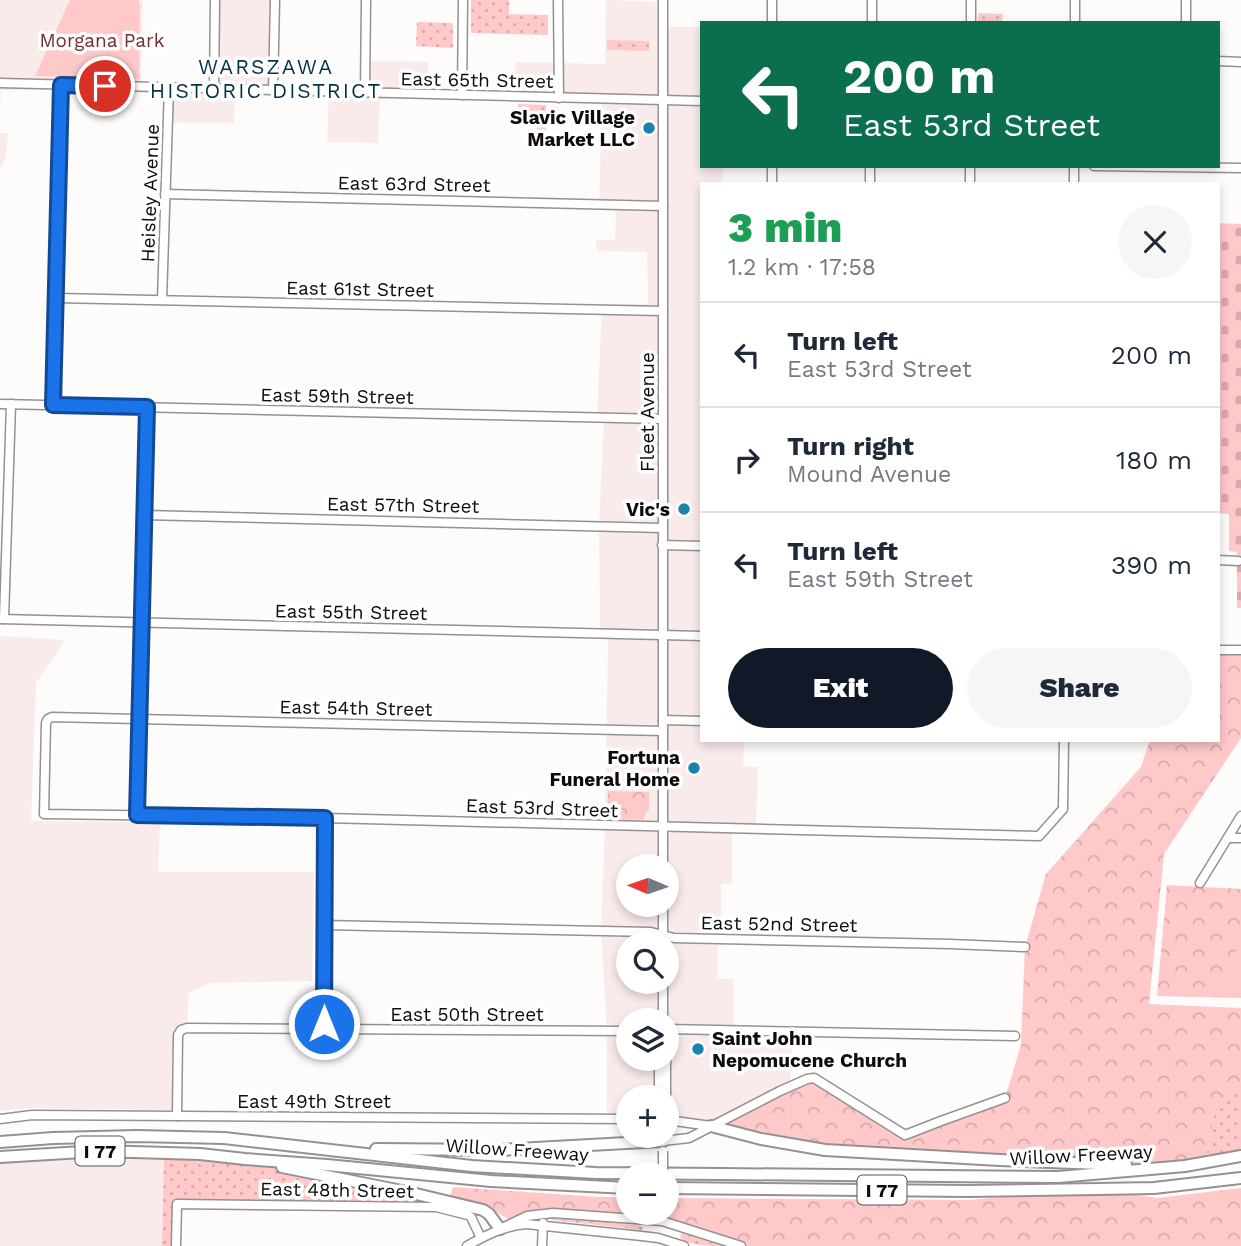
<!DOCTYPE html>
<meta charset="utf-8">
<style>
body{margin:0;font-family:"Work Sans",sans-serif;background:#f6f6f7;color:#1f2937;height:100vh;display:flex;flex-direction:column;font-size:26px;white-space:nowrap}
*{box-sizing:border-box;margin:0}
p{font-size:23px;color:#747a83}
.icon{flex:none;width:38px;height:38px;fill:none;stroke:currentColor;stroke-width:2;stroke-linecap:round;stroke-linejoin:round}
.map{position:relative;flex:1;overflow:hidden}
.sheet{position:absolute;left:700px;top:182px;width:520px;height:560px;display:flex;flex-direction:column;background:#fff;border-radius:0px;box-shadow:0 4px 10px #0003}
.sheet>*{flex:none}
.hud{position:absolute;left:700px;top:21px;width:520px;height:147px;border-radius:0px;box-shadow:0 4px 10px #0003;background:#0b6e4f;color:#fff;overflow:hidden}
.needle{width:46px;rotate:272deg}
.fabs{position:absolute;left:616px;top:854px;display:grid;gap:14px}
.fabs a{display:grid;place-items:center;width:63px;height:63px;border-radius:50%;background:#fff;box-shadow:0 4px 10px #0003;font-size:35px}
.pin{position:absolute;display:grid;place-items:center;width:60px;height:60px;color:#fff;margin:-30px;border:4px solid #fff;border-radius:50%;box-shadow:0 2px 7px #0007}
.me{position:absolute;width:77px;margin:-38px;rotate:0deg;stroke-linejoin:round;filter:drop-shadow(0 0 5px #0008)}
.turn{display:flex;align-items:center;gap:24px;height:147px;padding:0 28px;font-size:32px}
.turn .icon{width:91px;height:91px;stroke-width:2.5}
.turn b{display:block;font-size:49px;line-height:60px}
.round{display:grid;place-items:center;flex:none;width:74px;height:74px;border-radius:37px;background:#f6f6f7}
.summary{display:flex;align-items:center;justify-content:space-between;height:119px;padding:0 28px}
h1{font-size:42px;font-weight:800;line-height:52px;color:#1e9e55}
.cta{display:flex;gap:14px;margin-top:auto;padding:14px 28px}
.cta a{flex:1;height:80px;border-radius:42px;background:#111827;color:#fff;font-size:28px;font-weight:800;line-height:80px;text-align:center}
.cta a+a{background:#f6f6f7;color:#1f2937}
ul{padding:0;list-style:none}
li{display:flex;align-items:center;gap:21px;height:105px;padding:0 28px;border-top:2px solid #e0e1e3}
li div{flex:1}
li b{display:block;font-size:26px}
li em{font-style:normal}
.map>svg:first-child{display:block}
</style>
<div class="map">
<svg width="1241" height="1246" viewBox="0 0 1241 1246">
<defs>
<pattern id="grass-dots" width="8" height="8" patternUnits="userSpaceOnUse" patternTransform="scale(1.75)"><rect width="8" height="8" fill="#ffc8c9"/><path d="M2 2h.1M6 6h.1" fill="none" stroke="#d9aaab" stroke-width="1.8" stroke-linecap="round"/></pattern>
<pattern id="forest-crowns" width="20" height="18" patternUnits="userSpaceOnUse" patternTransform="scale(1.75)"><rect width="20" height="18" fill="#ffc8c9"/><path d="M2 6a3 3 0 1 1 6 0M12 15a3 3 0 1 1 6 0" fill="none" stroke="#d9aaab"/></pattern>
<pattern id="cemetery-stones" width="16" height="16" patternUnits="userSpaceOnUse" patternTransform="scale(1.75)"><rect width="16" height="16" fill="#ffc8c9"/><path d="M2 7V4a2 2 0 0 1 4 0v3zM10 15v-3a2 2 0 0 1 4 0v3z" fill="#d9aaab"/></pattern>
</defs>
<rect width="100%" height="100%" fill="#fefbfb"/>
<!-- built -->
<g fill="#faebeb" fill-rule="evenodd">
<path d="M0,0H143L141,82L31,80L29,90H1L0,109Z"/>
<path d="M215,0H275L273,91L235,90L234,123L168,122L169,87L214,89Z"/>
<path d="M606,0L663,2V27H702V166H723L722,184H702V740H744L743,766L758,767L756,830H732V883L721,884V939H718L717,979H733L734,1029L792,1031L793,1037L790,1086L728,1129L667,1120V1097H628V1119H607V1031L601,930L605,826L608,634H600L599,526L604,418H597L602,304H648L647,252L597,251L596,240H615L616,205H599L602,99L515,96V62L605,64ZM628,866H667V905H628ZM628,943H667V982H628ZM628,1020H667V1059H628Z"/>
<path d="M365,61L428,62V94H380L378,143L327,142L329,92L365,93Z"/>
<path d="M0,133H8L6,156L0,170Z"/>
<path d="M0,636L65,640L36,683L31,821L160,822L158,872H314L312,981L210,983L189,993L187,1023L178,1024V1110L31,1108L0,1111Z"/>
<path d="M164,1153L162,1246H0V1157Z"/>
</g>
<!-- grass -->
<g fill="url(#grass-dots)">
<path d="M471,0H509V14L548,15V35L471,33Z"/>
<path d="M978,13L1003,14L1002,23H978Z"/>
<path d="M417,22L453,23V48L416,46Z"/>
<path d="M607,40L649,41V51L607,50Z"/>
<path d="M518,104L546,105V138H543V135L537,134V125H517Z"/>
<path d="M1241,1081V1156L1205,1162L1218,1097Z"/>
<path d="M164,1153L245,1159L437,1198L436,1207L178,1204L176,1246H162Z"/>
<path d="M551,1215L642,1226L643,1227L642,1230L552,1220L549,1218Z"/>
<path d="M682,1233L723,1246C707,1246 693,1246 680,1238Z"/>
</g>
<!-- forest -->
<g fill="url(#forest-crowns)">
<path d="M1218,650H1241V738L1164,854L1149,1004L1241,1008V1081L1218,1097L1205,1162L1185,1166L1101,1165L825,1150L711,1126L814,1078L905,1135L1005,1098L1021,1045L1025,947L1046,874L1141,767L1150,740H1218Z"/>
<path d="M608,791L649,792V810L646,811L644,820L607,819Z"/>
<path d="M1167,885L1241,889V998L1157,996Z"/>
<path d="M453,1187L600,1197H628V1213H667V1198L968,1200L1098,1189L1157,1198L1241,1188V1246H741L674,1225L528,1212L508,1219C487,1205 474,1202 450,1197Z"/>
</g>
<!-- cemetery -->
<path fill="url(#cemetery-stones)" d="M1218,223L1241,224V608H1237V552L1229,551V514L1218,513Z"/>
<!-- garden -->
<g fill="#ffc8c9">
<path d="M70,0H138L140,4L139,79L35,76Z"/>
<path d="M1241,940V995L1213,994Z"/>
</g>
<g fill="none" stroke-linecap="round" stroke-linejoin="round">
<defs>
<g id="minor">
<path d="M558,0L559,98"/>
<path d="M663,0V866"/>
<path d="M772,23V0"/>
<path d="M872,23V0"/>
<path d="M971,23V0"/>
<path d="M1075,23V0"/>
<path d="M1186,23V0"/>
<path d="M1218,61L1241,62"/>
<path d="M0,83L702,101"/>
<path d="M214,89L215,0"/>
<path d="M273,91L275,0"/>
<path d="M365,93L366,0"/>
<path d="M462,95L463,0"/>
<path d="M870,166V184"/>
<path d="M970,166V184"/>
<path d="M1094,166L1241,168"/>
<path d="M772,184V166"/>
<path d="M1074,184V166"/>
<path d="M165,194L663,206"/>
<path d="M57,298L663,311"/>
<path d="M162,300L169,87"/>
<path d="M0,404L663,419"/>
<path d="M53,405L61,85"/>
<path d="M144,515L662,528"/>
<path d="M662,545L702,546"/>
<path d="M1218,560L1238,561"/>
<path d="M0,619L702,636"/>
<path d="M4,619L11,404"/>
<path d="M1218,650H1241"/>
<path d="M663,720L702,721"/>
<path d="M663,731L52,717L48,719L46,723L44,814L325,818L1039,836L1063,809L1064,740"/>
<path d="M137,815L147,407"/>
<path d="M1228,838H1241"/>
<path d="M1200,883L1241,816"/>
<path d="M324,925L651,932L674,938L950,944L1025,947"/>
<path d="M663,943V905"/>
<path d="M663,1020V982"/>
<path d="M323,1029L325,818"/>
<path d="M667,1029L1015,1036"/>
<path d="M666,1059V1097"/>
<path d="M659,1097V1059"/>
<path d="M177,1116L178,1035L181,1030L187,1028L628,1031"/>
<path d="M0,1119L32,1115L628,1119"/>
<path d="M667,1120L711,1126"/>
<path d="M663,1141L689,1138L780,1091L807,1079L814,1078L905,1135L941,1121L1005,1098"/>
<path d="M500,1229L527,1216L553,1213L662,1221L741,1246"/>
<path d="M176,1246L177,1204L436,1207L468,1215L471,1217L481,1238"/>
<path d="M467,1246C486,1235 504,1226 526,1224L642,1236L658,1238L684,1246"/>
<path d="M542,1246L543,1223"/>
</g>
<g id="highway">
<path d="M711,1126L761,1139L825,1150L1000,1160L1126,1165"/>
<path d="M0,1142L53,1138L137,1136L224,1138L472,1166L596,1173L721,1174L1058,1177L1185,1166L1241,1156"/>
<path d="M376,1149L499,1150L663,1141"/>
<path d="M0,1157L99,1151L200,1154L245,1159L327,1165L491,1181L628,1188"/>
<path d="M282,1167L412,1193L483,1210L489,1214L500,1229"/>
<path d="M667,1188L968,1191L1098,1189L1154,1188L1241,1178"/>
</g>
</defs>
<!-- minor casing -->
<use href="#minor" stroke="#969191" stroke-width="11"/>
<!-- highway casing -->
<use href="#highway" stroke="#969191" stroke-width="14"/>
<!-- minor -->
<use href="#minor" stroke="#fff" stroke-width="8"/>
<!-- highway -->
<use href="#highway" stroke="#fff" stroke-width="10"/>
<defs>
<path id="minor-bridge" d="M663,1174V1151"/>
</defs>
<!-- minor-bridge casing -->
<use href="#minor-bridge" stroke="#969191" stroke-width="11" stroke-linecap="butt"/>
<!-- minor-bridge -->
<use href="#minor-bridge" stroke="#fff" stroke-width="8"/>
</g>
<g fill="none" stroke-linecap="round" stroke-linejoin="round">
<defs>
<path id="route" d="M105,86L61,85L53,405L147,407L137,815L325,818L324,1024"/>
</defs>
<!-- route casing -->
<use href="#route" stroke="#114b97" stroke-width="18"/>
<!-- route -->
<use href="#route" stroke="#1a73e8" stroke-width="12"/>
</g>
<!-- markers -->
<g fill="#1b82ac" stroke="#fff" stroke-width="2.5">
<circle cx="649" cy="128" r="7"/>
<circle cx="684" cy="509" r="7"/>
<circle cx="694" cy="768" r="7"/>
<circle cx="698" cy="1049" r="7"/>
</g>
<g text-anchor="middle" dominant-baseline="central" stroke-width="7" stroke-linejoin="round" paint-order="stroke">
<!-- shield labels -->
<g fill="#fff" stroke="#565454" stroke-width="2">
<rect x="75.5" y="1136.5" width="49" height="29" rx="5"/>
<rect x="857.5" y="1175.5" width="49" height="29" rx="5"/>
</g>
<g font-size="18" font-weight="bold" fill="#0d0b0b">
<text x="100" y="1151">I 77</text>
<text x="882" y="1190">I 77</text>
</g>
<!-- park labels -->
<g font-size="19" fill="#702d33" stroke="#fff">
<text x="102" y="40">Morgana Park</text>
</g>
<!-- street labels -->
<g font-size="19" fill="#0d0b0b" stroke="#fff">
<text transform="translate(477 80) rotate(1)">East 65th Street</text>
<text transform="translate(414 184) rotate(1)">East 63rd Street</text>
<text transform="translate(150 193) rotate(-88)">Heisley Avenue</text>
<text transform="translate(360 289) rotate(1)">East 61st Street</text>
<text transform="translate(337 396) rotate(1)">East 59th Street</text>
<text transform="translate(647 412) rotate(-90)">Fleet Avenue</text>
<text transform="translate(403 505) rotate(1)">East 57th Street</text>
<text transform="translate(351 612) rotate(1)">East 55th Street</text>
<text transform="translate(356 708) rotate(1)">East 54th Street</text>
<text transform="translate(542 808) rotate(2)">East 53rd Street</text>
<text transform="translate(779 924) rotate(1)">East 52nd Street</text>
<text x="467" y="1014">East 50th Street</text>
<text x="314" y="1101">East 49th Street</text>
<text transform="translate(517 1150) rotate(4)">Willow Freeway</text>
<text transform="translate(1081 1155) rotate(-3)">Willow Freeway</text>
<text transform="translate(337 1190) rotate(1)">East 48th Street</text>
</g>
<!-- poi labels -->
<g font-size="19" font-weight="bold" fill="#0d0b0b" stroke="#fff" text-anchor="end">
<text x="635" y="117">Slavic Village<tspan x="635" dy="22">Market LLC</tspan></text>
<text x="670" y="509">Vic's</text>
<text x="680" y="757">Fortuna<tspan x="680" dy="22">Funeral Home</tspan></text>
<text x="712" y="1038" text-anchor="start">Saint John<tspan x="712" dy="22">Nepomucene Church</tspan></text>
</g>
<!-- neighbourhood labels -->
<g font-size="21" letter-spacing="2" fill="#003144" stroke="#fff">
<text x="266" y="66">WARSZAWA<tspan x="266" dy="24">HISTORIC DISTRICT</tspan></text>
</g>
</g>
</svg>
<div class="fabs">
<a><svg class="needle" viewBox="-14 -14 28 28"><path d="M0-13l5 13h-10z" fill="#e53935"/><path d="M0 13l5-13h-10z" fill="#747a83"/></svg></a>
<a><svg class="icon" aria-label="search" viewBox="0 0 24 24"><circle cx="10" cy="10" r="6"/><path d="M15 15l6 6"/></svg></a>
<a><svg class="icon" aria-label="layers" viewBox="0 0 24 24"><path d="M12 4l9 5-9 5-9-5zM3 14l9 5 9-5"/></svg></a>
<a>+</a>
<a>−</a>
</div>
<div class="pin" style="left:105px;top:86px;background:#d93025"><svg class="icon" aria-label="arrive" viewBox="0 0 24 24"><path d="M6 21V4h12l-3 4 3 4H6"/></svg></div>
<svg class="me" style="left:324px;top:1024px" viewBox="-20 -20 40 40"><circle r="17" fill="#1a73e8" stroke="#fff" stroke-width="3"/><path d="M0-11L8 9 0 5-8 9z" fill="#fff"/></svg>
<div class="hud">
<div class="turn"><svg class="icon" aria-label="left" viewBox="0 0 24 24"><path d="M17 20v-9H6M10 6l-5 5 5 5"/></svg><div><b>200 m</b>East 53rd Street</div></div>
</div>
<section class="sheet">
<div class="summary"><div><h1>3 min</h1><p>1.2 km · 17:58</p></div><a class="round"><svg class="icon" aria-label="close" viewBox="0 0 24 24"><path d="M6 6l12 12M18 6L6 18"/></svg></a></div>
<ul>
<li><svg class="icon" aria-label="left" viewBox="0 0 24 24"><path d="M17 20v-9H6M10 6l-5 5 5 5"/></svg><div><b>Turn left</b><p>East 53rd Street</p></div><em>200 m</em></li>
<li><svg class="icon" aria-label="right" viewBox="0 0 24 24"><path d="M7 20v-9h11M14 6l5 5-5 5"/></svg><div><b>Turn right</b><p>Mound Avenue</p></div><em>180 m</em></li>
<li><svg class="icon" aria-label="left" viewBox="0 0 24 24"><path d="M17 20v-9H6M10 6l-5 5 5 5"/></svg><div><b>Turn left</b><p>East 59th Street</p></div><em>390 m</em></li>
</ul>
<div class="cta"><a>Exit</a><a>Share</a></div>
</section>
</div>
